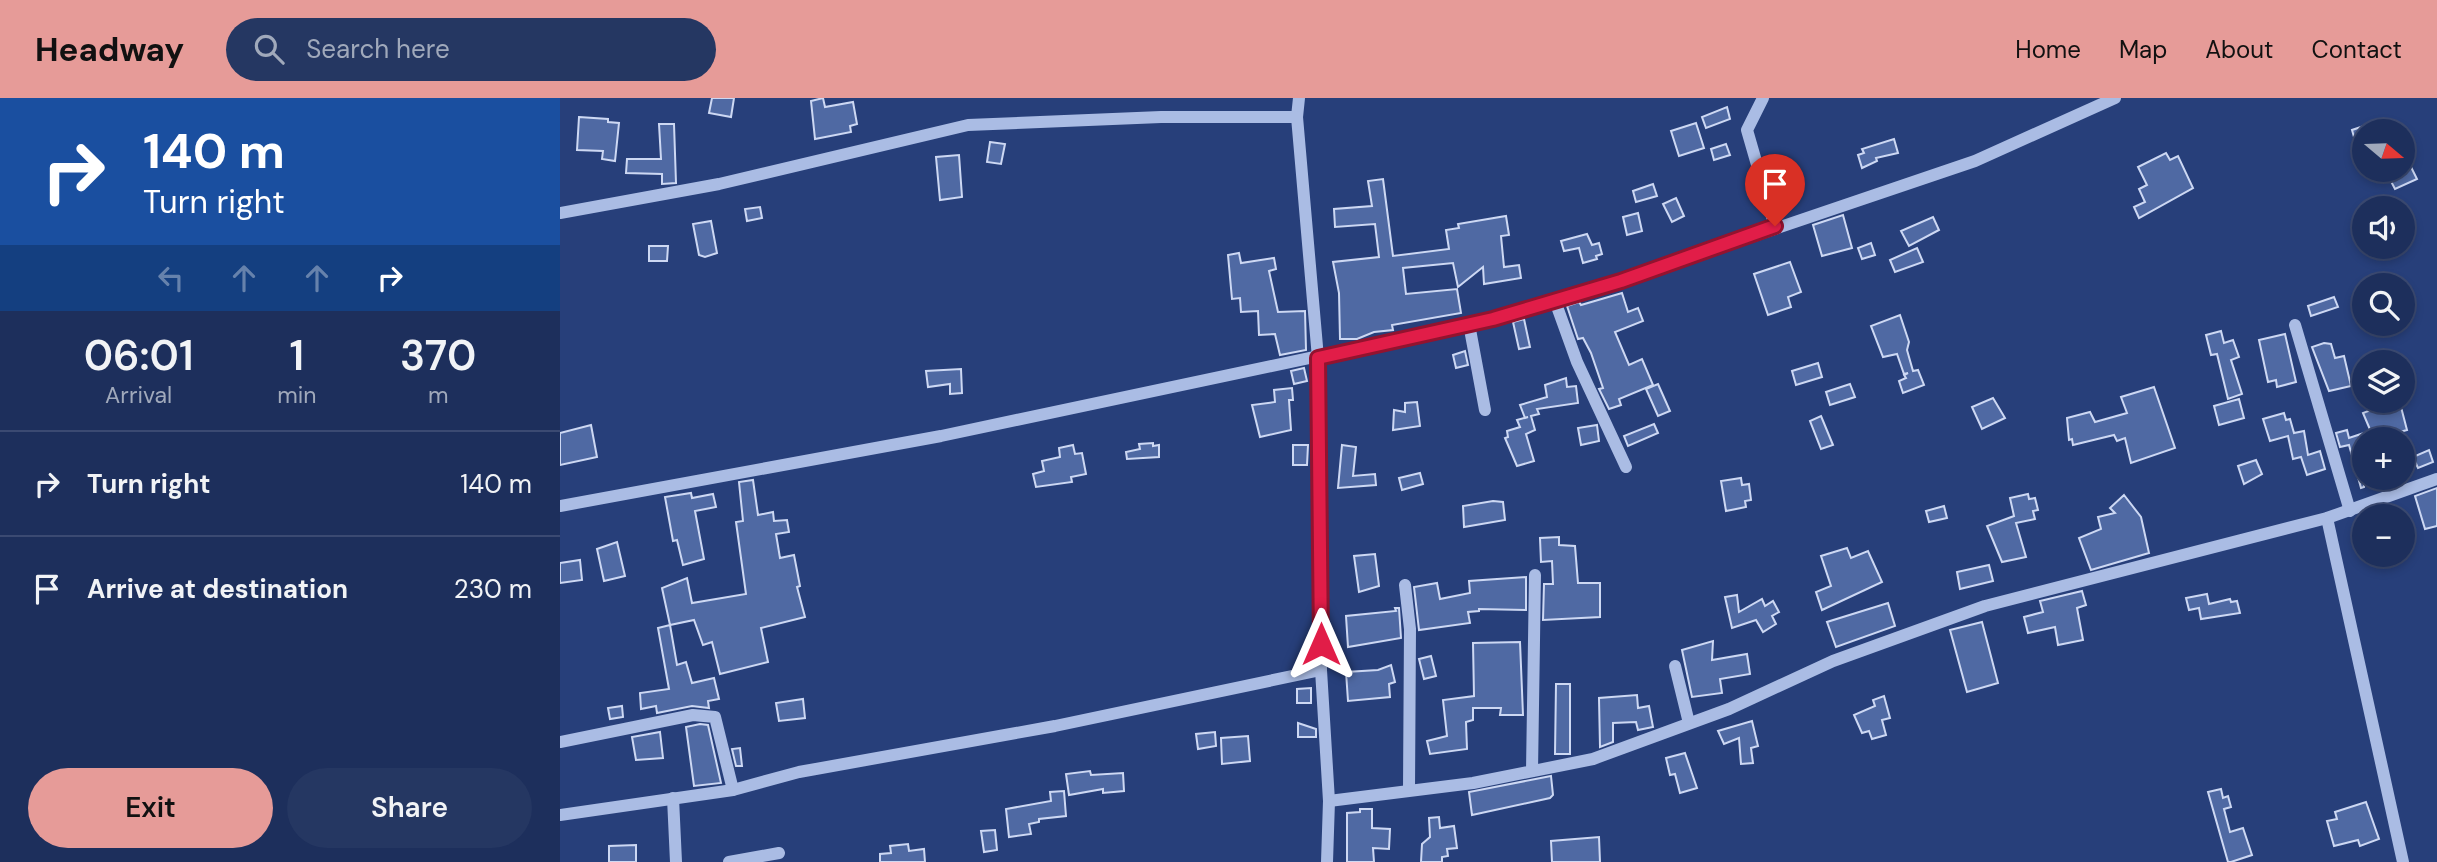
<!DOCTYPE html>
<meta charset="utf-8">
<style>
body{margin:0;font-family:"DM Sans",sans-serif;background:#253762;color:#f1f3f6;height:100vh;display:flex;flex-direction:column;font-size:26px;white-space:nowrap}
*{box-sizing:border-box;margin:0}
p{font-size:23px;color:#a0a9bb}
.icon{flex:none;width:38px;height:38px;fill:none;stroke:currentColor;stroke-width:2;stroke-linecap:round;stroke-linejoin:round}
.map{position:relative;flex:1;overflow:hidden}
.panel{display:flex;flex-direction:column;background:#1d2f5c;width:560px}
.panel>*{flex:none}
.banner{background:#1a4fa0;color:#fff;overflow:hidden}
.needle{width:46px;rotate:109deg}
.fabs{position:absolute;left:1792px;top:21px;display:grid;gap:14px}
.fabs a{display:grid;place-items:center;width:63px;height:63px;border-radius:50%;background:#1d2f5c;box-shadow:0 4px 10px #0003,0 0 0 2px #3b4a72;font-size:35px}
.pin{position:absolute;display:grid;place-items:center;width:60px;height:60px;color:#fff;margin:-72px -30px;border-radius:50% 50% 50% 0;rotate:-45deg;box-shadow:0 0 7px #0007}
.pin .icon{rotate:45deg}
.me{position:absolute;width:77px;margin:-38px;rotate:0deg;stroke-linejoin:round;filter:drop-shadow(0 0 5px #0008)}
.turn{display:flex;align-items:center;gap:24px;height:147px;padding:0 28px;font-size:32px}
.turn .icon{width:91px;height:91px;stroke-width:2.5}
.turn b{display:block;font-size:49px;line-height:60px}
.lanes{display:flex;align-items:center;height:66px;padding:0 28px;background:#0003;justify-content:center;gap:35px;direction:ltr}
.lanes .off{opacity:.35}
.eta{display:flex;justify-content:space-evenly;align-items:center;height:119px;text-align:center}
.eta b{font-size:42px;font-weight:600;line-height:49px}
.button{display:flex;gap:14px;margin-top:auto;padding:14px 28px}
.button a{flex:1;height:80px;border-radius:42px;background:#e69b98;color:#111;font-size:28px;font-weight:600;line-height:80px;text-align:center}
.button a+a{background:#253762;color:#f1f3f6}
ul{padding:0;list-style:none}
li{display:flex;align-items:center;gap:21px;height:105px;padding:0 28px;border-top:2px solid #3b4a72}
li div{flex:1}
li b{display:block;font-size:26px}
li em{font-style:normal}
header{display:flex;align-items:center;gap:42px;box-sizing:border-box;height:98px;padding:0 35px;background:#e69b98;color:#111}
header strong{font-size:33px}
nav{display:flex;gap:38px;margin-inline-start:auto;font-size:24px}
.search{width:490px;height:63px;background:#253762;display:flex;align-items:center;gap:18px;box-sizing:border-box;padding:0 24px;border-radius:38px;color:#a0a9bb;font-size:26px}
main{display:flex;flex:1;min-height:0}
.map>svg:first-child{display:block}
</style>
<header>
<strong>Headway</strong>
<div class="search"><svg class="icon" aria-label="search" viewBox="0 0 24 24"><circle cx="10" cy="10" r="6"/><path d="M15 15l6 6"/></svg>Search here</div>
<nav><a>Home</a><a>Map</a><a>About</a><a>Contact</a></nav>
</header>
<main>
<section class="panel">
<div class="banner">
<div class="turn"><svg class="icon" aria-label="right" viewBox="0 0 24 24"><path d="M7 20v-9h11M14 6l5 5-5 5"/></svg><div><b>140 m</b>Turn right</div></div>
<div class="lanes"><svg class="icon off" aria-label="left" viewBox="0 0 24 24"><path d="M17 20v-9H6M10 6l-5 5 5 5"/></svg><svg class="icon off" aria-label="ahead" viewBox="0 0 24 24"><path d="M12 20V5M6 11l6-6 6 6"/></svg><svg class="icon off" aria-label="ahead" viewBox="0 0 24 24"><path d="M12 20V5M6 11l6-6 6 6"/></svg><svg class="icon" aria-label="right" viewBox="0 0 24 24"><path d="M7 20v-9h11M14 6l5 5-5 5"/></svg></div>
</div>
<div class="eta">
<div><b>06:01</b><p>Arrival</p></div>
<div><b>1</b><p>min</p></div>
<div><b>370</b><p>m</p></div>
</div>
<ul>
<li><svg class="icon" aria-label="right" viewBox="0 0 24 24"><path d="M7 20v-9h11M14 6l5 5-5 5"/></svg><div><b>Turn right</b></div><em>140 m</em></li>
<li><svg class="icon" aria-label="arrive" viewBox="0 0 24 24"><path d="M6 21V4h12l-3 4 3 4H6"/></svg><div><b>Arrive at destination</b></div><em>230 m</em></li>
</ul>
<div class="button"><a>Exit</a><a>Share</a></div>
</section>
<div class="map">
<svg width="1877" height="764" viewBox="0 0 1877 764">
<rect width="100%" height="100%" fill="#273f7a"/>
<!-- building -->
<g fill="#4f69a3" stroke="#cdd8f3" stroke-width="2">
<path d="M152,0H174L171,19L149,15Z"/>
<path d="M263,0L265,9L293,4L297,26L290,28L291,34L255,41L251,3Z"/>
<path d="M1167,9L1170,21L1146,30L1142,19Z"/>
<path d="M19,19L48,21V24L59,25L55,63L42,61L43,53L17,52Z"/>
<path d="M1136,25L1144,50L1119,58L1111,33Z"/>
<path d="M99,26H114L116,85L102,86V76L66,75L67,61H101Z"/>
<path d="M1804,28V64H1801L1792,32Z"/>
<path d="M1334,41L1338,55L1316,60L1317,63L1302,70L1298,57L1304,55L1302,51Z"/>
<path d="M430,44L445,46L441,66L427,64Z"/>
<path d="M1166,46L1170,57L1154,62L1151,51Z"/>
<path d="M1606,55L1610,62L1618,58L1633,90L1579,120L1574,109L1585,104L1579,91L1587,87L1578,69Z"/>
<path d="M399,57L402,99L380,102L376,59Z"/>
<path d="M1850,67L1857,81L1835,91L1825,72H1843Z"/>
<path d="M823,81L833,158L889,151L886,132L899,130L898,126L946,118L949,137L941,138L944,169L959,167L961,180L924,186L923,169L898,189L893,165L843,170L846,196L897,191L901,215L832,227L833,232L814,234L797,241H780L779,195L773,164L819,159L815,126L775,129L774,111L812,108L808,83Z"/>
<path d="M1093,86L1097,98L1076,104L1073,93Z"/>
<path d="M1116,100L1124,118L1112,124L1103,106Z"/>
<path d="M200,109L202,120L187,123L185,111Z"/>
<path d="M1078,115L1082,133L1067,137L1063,119Z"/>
<path d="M1283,117L1292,150L1262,158L1253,127Z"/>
<path d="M1373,119L1379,132L1349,148L1341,133Z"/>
<path d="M151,123L157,155L145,159L139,157L133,126Z"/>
<path d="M1027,136L1032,147L1039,145L1042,156L1036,158L1037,161L1023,165L1019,150L1004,153L1001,143Z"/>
<path d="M1311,145L1315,157L1302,161L1298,150Z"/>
<path d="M89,148H108L107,163H89Z"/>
<path d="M1357,150L1363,164L1335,174L1330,162Z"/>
<path d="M679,155L681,165L714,160L716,171L709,173L718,214L745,213L746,252L720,257L715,236L699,237L698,213L681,214L680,200L672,201L668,157Z"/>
<path d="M1230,164L1241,194L1228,199L1231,209L1208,217L1194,176Z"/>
<path d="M1062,195L1068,214L1078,210L1083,223L1055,234L1069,267L1082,261L1093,287L1059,301L1061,307L1049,311L1039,291L1043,290L1031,255L1023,240L1018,241L1007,208L1019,204L1021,207Z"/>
<path d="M1774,199L1778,209L1751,218L1748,208Z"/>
<path d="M1340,217L1349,244L1347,252L1353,273L1358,272L1364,287L1343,295L1339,283L1346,280L1344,277L1348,275L1344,276L1337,256L1323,259L1311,228Z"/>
<path d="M964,221L970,249L959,251L953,224Z"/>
<path d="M1661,233L1664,245L1673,242L1679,259L1671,262L1682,296L1668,301L1657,256L1651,257L1646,237Z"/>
<path d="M1725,236L1736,284L1717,289L1716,282L1708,284L1699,242Z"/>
<path d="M1764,245L1771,246L1775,260L1784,258L1791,288L1769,293L1752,249Z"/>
<path d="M905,253L908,267L896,270L893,257Z"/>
<path d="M1258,265L1262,279L1236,287L1232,273Z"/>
<path d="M744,270L747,283L734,286L731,273Z"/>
<path d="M401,271L402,295L390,296V286L368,289L366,273Z"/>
<path d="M1006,280L1007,289L1016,288L1018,305L977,311L979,316L971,318L975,332L966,336L974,363L957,368L945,340L948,339L947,333L960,329L957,322L968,319L965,320L960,307L987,299L985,287Z"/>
<path d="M1098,286L1110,313L1098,318L1086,291Z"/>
<path d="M1290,286L1295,299L1270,307L1266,294Z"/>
<path d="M1594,289L1615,350L1571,365L1565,340L1557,343L1554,337L1513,347L1512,341L1509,342L1507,320L1530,314L1535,324L1567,315L1561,299Z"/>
<path d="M732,290L733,302H729L731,332L700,339L692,307L715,304L714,292Z"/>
<path d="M1433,300L1445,320L1422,331L1412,309Z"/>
<path d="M1679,301L1684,320L1659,327L1654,308Z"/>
<path d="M1834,303L1837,310L1841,309L1847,332L1814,341L1803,315Z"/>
<path d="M857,304L860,328L833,332L834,312L845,314V305Z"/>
<path d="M1724,315L1726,322L1730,321L1734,335L1744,333L1748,357L1760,353L1765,371L1747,377L1741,359L1733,361L1728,338L1710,343L1703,321Z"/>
<path d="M1261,318L1273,347L1261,351L1250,323Z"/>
<path d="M1094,326L1098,335L1068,348L1064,338Z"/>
<path d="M31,327L37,359L0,367V335Z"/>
<path d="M1037,327L1039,343L1021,347L1018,330Z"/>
<path d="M1787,332L1789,340L1804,335V389L1801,390L1789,347L1780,349L1776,335Z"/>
<path d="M593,345V348L599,347V359L567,361L566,354L580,351L579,346Z"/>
<path d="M513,347L515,356L522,355L526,376L511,379L512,384L476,389L473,376L484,373L482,363L500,359L499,350Z"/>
<path d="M733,347H748L747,367H733Z"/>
<path d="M782,347L796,349L793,378L815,376L816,387L778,390Z"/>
<path d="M1869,352L1873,364L1858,370L1853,359Z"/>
<path d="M1696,362L1702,376L1684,386L1678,368Z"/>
<path d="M860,375L863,386L842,392L839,380Z"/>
<path d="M1181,380L1182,387L1189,386L1191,402L1185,403L1186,409L1166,413L1161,383Z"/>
<path d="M193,382L198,417L213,414L214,423L227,422L229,434L216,436L220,460L234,457L240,488L237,489L245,519L201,530L208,564L160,576L152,544L143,547L134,522L110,527L102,490L127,480L132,505L186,496L176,424L183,423L179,384Z"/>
<path d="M1877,390V428L1865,431L1855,398Z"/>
<path d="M131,395L132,400L153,396L156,409L135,413L144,461L123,467L117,442L113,443L105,399Z"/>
<path d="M1468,396L1469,401L1475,400L1478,412L1473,413L1475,421L1456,425L1466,459L1442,464L1427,428L1454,418L1450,400Z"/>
<path d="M1564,397L1581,419L1589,455L1531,472L1519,440L1541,431L1538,419L1555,415L1550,410Z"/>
<path d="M933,403L943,404L945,422L904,429L903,408Z"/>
<path d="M1384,408L1387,420L1369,424L1366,413Z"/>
<path d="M999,439V447L1015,448L1018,485H1040V519L983,522L984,486H993L992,463L981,464L980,440Z"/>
<path d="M57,444L65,478L44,483L37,451Z"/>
<path d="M1287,450L1291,460L1308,453L1322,484L1262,512L1256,494L1271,488L1261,458Z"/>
<path d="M815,456L819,488L799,494L794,458Z"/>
<path d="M20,462L22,482L0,485V465Z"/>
<path d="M1429,467L1433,483L1400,491L1397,474Z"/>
<path d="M966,479V512L919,511V513L908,514L910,525L859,532L854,489L877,485L880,501L910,495L909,483Z"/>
<path d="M1522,493L1526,507L1517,510L1523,542L1498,547L1495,529L1468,535L1464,519L1483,514L1480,503Z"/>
<path d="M1647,496L1649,506L1670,501L1671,504L1677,503L1680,515L1641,521L1639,510L1629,512L1626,500Z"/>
<path d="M1177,497L1179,514L1202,501L1205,508L1213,503L1219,514L1212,518L1216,526L1203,534L1196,522L1172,530L1165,499Z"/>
<path d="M1328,505L1335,528L1276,549L1267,524Z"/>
<path d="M835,510H839L841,540L788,549L786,518L836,513Z"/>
<path d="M1422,524L1438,585L1407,594L1390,532Z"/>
<path d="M110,527L117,567L126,564L132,585L154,580L159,601L148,603L149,610L132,608L97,615L96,608L81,611L80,595L109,591L98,530Z"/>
<path d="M1153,543L1152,562L1187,556L1190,576L1160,581L1162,595L1132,599L1122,552Z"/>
<path d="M960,544L963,617H940L941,610H913V622L906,624L907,651L870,656L867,643L887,638L883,602L914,598L913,545Z"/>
<path d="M871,558L876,578L864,581L859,561Z"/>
<path d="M831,567L835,584L829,586L830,599L788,603L786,574L818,572Z"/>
<path d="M996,586H1010V656H995Z"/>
<path d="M751,590V605H737V591Z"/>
<path d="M1077,597L1078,610L1089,608L1093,629L1078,632L1076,624L1053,625V644L1040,649L1039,600Z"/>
<path d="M1324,598L1330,620L1322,622L1326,637L1312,641L1309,633L1302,635L1294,617L1315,608L1313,602Z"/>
<path d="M243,601L245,620L219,623L216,605Z"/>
<path d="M62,608L63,619L50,621L48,610Z"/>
<path d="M1192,623L1198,648L1191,650L1193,665L1181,666L1179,640L1164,646L1158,633Z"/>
<path d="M738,625L756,631V639H738Z"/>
<path d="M140,626L148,627L161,685L134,688L126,629Z"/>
<path d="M100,634L103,660L76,662L72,639Z"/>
<path d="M655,634L656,648L638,651L636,636Z"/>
<path d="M688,638L690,663L662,666L661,640Z"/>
<path d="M180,650L182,668H176L172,651Z"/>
<path d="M1125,655L1137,690L1120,695L1115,676L1110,677L1106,660Z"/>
<path d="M530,673L531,677L563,675L564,693L543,695V691L509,697L506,676Z"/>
<path d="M991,678L993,697L990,700L912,717L909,694Z"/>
<path d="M1661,691L1663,700L1668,698L1671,709L1664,711L1670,734L1683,730L1692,757L1671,764H1668L1648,694Z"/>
<path d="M504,693L506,718L479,721V724L469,726L471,736L449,739L446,711L491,703L490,694Z"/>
<path d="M1806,704L1819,741L1800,748L1798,742L1774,748L1767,723L1777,721L1775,714Z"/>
<path d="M800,711H812V730L830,731L829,751L813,750L814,764H787V715L800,714Z"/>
<path d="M879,719L880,730L894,728L897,750L887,751L888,758L882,759V764H861L862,746L870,739L869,720Z"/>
<path d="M435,732L437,752L424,754L421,733Z"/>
<path d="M1039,739L1040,764H992L991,743Z"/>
<path d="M348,746L349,753L364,751L365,764H320V756L331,755L330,748Z"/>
<path d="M76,747V764H49V748Z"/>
</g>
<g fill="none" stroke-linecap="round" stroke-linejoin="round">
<!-- minor -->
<g stroke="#aabce4" stroke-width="12">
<path d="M739,0L737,19L758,260L761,572L769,703L767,764"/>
<path d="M1203,0L1187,32L1215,129"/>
<path d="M0,115L159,86L408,27L601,19H737"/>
<path d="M995,203L1017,264L1066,369"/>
<path d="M909,226L925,312"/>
<path d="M1735,227L1790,413"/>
<path d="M0,408L381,338L933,221L1061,183L1415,63L1555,0"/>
<path d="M1767,420L1843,764"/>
<path d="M845,487L850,531L849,691"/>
<path d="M1115,568L1129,625"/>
<path d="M0,644L133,617L155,619L173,692"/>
<path d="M972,673L975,477"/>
<path d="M113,700L116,764"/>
<path d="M769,703L913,685L1033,661L1169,611L1273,563L1425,508L1767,420L1877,381"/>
<path d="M0,717L173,692L239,674L495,628L761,572"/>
<path d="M169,764L219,755"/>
</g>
</g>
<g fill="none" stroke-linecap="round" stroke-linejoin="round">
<defs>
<path id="route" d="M761,546L758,260L933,221L1061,183L1215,128"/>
</defs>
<!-- route casing -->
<use href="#route" stroke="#92132f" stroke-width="18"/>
<!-- route -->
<use href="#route" stroke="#e11d48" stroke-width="12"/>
</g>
</svg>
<div class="fabs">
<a><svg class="needle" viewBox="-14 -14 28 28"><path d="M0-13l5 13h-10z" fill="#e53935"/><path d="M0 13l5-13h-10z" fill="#a0a9bb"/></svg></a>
<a><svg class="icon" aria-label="sound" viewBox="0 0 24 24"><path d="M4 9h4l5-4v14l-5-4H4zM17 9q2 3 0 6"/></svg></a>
<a><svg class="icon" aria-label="search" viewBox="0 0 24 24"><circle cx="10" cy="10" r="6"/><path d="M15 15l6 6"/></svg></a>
<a><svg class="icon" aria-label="layers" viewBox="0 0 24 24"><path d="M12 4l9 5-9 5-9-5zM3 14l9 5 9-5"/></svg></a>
<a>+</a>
<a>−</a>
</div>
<div class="pin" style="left:1215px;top:128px;background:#d93025"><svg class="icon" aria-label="arrive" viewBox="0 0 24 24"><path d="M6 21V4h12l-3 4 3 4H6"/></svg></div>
<svg class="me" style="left:761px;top:546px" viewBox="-20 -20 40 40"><path d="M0-17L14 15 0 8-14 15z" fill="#e11d48" stroke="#fff" stroke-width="4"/></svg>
</div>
</main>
